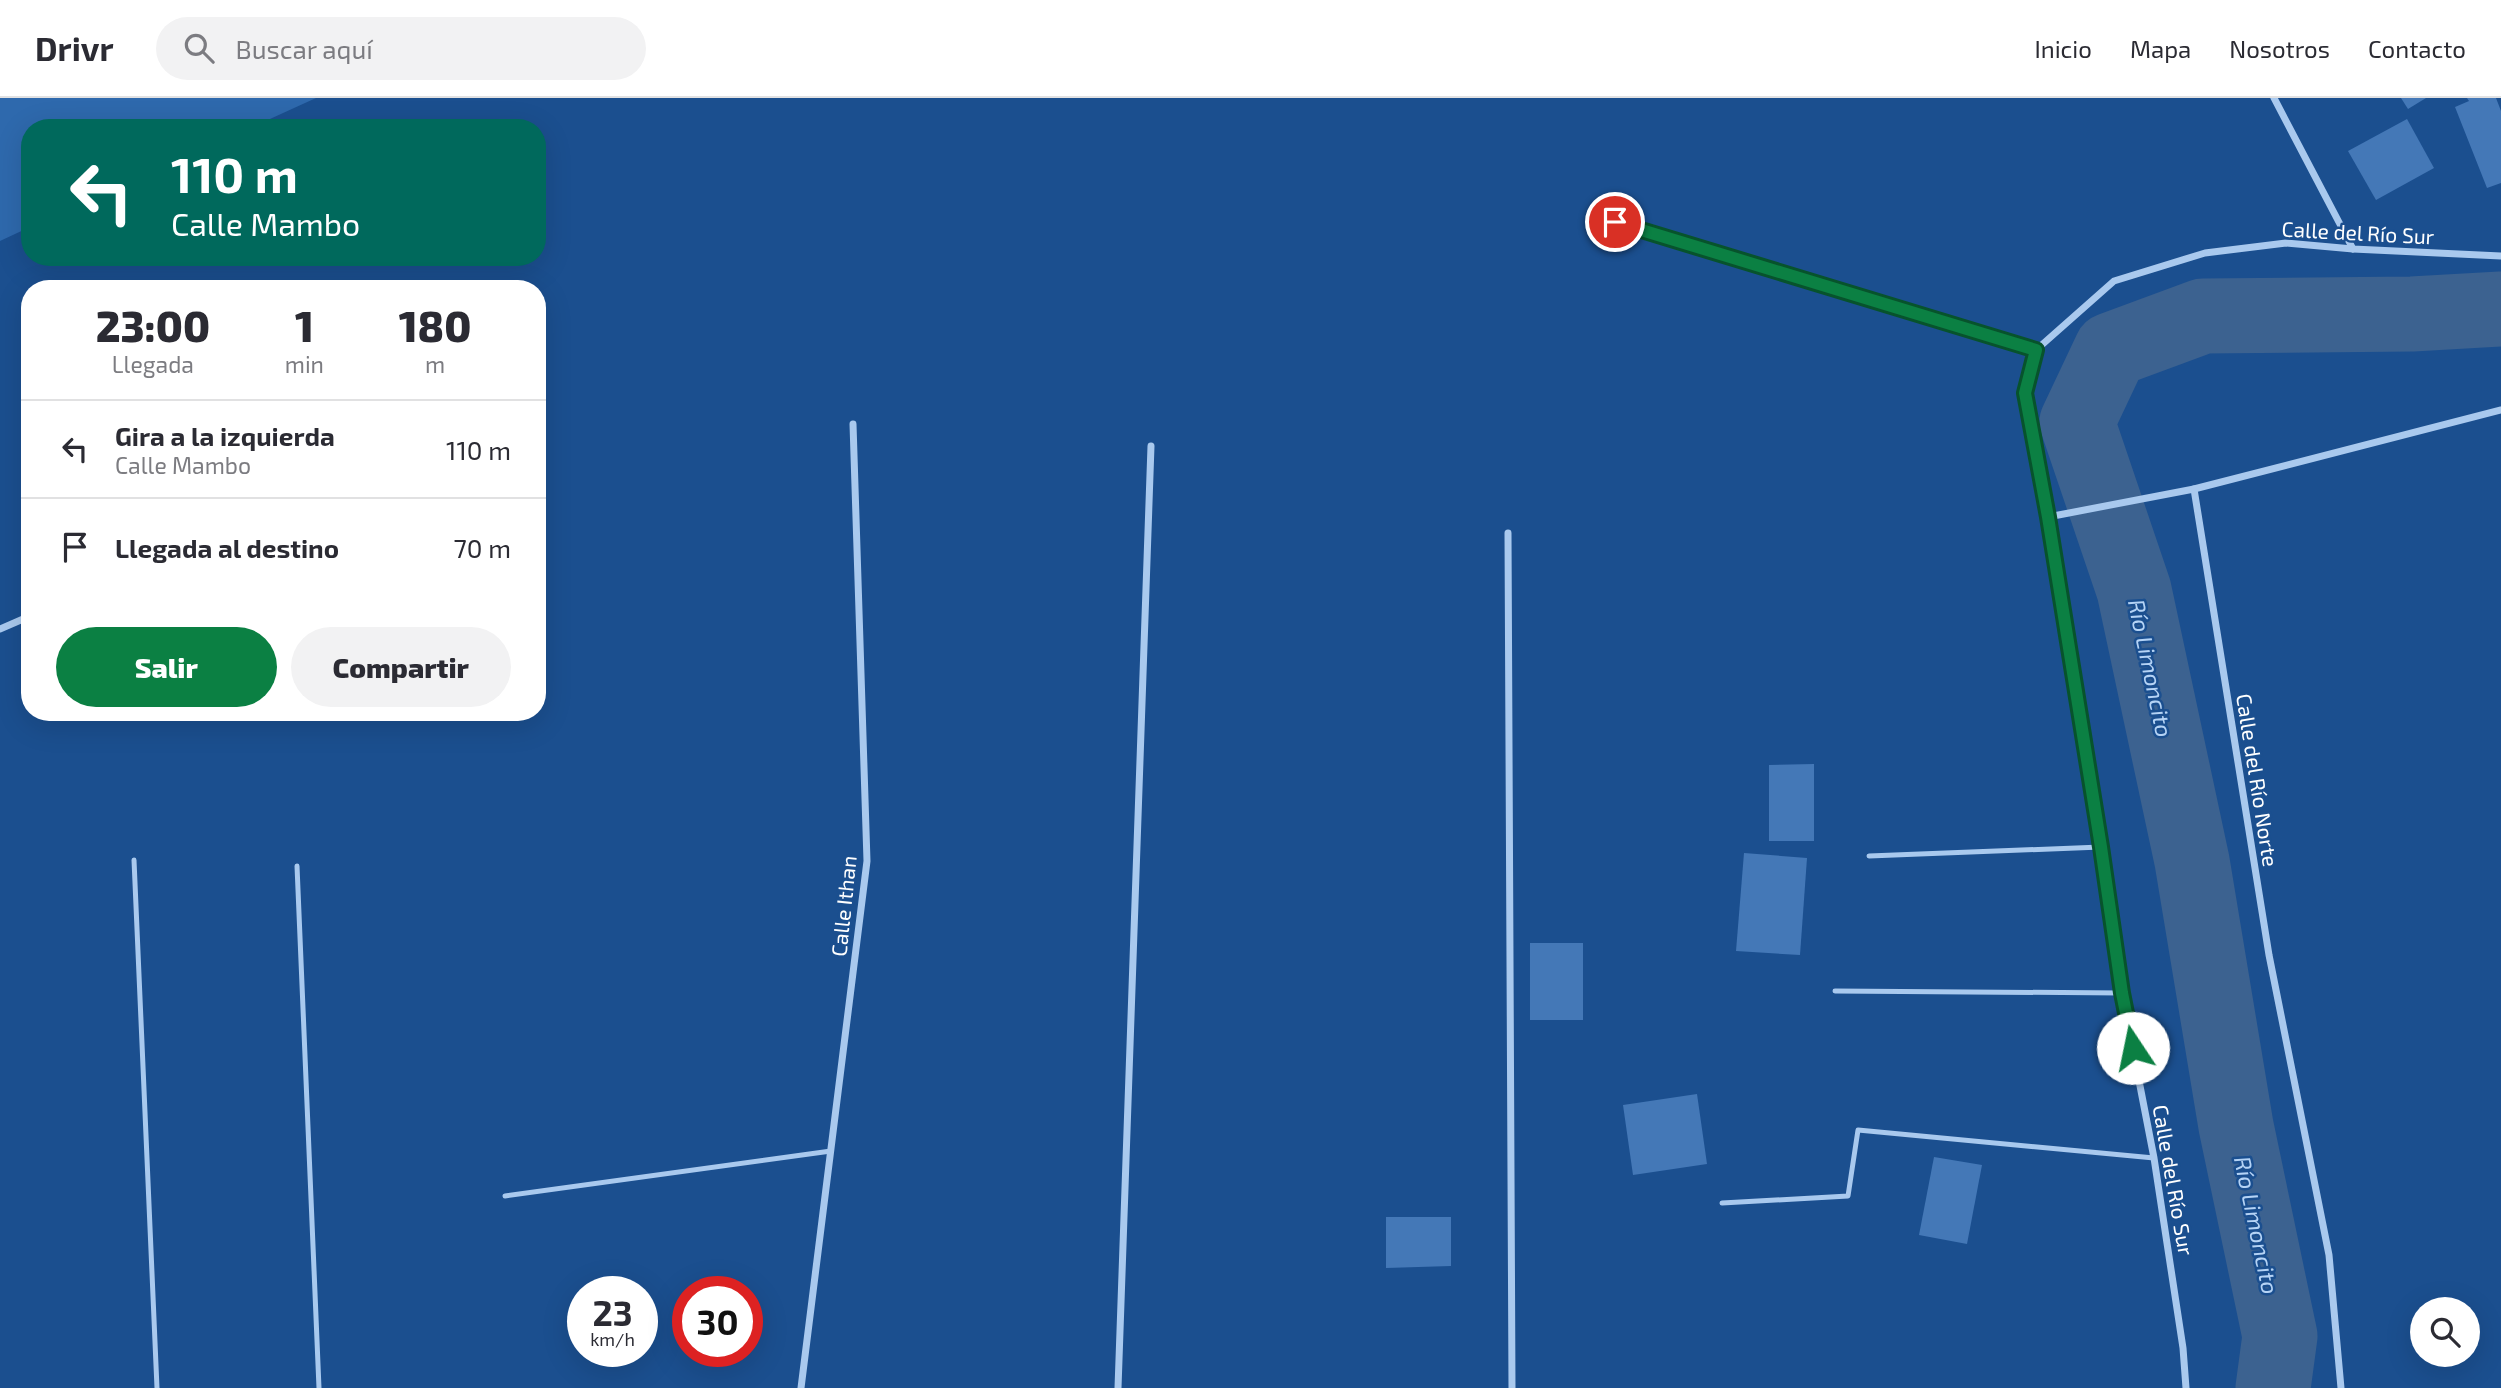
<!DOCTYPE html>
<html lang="es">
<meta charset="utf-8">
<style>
body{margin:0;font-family:"Exo 2",sans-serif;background:#f2f2f3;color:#2b2b33;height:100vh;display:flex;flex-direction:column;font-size:26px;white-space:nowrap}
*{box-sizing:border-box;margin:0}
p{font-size:23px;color:#7c7c81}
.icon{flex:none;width:38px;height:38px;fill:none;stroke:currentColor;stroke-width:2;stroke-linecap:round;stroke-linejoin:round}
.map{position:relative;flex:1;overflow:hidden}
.side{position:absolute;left:21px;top:182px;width:525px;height:441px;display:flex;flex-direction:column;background:#fff;border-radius:28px;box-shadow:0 7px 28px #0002}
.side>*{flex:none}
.guide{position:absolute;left:21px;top:21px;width:525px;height:147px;border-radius:28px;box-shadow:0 7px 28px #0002;background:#00695c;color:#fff;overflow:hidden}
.tools{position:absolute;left:2410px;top:1199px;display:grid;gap:14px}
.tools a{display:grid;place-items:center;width:70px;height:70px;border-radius:50%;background:#fff;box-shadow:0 7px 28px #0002;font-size:35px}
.speed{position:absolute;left:567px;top:1178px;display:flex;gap:14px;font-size:35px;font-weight:700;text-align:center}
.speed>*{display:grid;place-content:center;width:91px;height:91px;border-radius:50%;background:#fff;box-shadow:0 7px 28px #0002;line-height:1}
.speed small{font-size:18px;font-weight:400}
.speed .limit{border:10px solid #d22;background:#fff;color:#111}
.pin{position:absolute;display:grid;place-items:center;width:60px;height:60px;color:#fff;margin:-30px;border:4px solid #fff;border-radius:50%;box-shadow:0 2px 7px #0007}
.me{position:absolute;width:77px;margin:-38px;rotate:349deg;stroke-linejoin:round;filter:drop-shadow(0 0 5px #0008)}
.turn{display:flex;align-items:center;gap:24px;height:147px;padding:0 35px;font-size:32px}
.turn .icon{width:91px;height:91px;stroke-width:2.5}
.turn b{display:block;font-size:49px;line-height:60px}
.eta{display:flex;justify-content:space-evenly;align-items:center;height:119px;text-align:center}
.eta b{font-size:42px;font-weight:800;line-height:49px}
.action{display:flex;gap:14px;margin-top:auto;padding:14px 35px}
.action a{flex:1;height:80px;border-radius:42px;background:#0b8043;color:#fff;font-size:28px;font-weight:800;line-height:80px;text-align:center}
.action a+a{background:#f2f2f3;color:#2b2b33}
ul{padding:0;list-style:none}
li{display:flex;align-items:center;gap:21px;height:98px;padding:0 35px;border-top:2px solid #e1e1e2}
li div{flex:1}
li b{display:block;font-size:26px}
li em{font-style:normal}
header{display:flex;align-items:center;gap:42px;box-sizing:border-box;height:98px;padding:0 35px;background:#fff;border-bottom:2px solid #e1e1e2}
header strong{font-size:33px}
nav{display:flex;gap:38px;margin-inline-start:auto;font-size:24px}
.search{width:490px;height:63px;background:#f2f2f3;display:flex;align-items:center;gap:18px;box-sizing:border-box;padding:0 24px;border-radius:38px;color:#7c7c81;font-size:26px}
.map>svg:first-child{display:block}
</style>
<header>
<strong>Drivr</strong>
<div class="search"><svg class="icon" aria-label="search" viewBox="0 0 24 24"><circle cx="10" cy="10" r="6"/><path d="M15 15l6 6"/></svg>Buscar aquí</div>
<nav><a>Inicio</a><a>Mapa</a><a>Nosotros</a><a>Contacto</a></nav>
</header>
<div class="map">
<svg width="2501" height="1290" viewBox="0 0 2501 1290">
<rect width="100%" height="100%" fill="#1b4f8f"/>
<!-- green -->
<path fill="#2e69ad" d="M0,0H316L250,30H30V129L0,143Z"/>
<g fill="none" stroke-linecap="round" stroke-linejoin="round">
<!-- river -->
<path stroke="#3c6290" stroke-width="75" d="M2273,1290L2280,1238L2236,1028L2192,763L2134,492L2077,324L2111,252L2203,218L2412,216L2501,211"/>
</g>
<!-- building -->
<g fill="#4478b7">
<path d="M2401,0H2426L2408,11Z"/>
<path d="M2467,0H2496L2501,13V85L2487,90L2455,9L2469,3Z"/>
<path d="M2407,21L2434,70L2376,102L2348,53Z"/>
<path d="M1814,666V743H1769V667Z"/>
<path d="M1744,755L1807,760L1800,857L1736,853Z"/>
<rect x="1530" y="845" width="53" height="77"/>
<path d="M1697,996L1707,1066L1633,1077L1623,1007Z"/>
<path d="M1934,1059L1982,1067L1967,1146L1919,1137Z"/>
<path d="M1386,1119H1451V1168L1386,1170Z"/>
</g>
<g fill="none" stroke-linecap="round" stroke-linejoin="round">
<!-- service -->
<g stroke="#a9c9ee" stroke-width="5">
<path d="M1869,758L2101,749"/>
<path d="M134,762L157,1290"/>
<path d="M297,768L319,1290"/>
<path d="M1835,893L2122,895"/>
<path d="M505,1098L831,1053"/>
<path d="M1722,1105L1848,1098L1858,1032L2154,1060"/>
</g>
<!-- minor -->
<g stroke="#a9c9ee" stroke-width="7">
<path d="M2274,0L2353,151"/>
<path d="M1615,124L2036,252"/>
<path d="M2194,391L2269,857L2329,1157L2341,1290"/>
<path d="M2048,419L2194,391L2501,312"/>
<path d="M1508,435L1512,1290"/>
<path d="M0,531L30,518"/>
<path d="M801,1290L867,763L853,326"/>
<path d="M1118,1290L1151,348"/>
<path d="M2186,1290L2183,1250L2154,1060L2122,895L2101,749L2048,419L2025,295L2036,252L2114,183L2205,155L2286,145L2353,151L2501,158"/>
</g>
</g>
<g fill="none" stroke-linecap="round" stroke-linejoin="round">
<defs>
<path id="route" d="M1615,124L2036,252L2025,295L2048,419L2101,749L2122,895L2133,950"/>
</defs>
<!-- route casing -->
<use href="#route" stroke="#07532c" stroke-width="18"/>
<!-- route -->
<use href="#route" stroke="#0b8043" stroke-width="12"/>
</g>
<g text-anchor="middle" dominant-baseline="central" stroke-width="5" stroke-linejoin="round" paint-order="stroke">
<!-- street labels -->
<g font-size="21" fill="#fff" stroke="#1b4f8f">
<text transform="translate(2358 134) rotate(3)">Calle del Río Sur</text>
<text transform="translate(2258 682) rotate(81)">Calle del Río Norte</text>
<text transform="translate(843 808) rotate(-84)">Calle Ithan</text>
<text transform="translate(2174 1082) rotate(80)">Calle del Río Sur</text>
</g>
<!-- water labels -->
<g font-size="23" font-style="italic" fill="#b5d3f5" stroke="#1b4f8f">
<text transform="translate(2151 570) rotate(78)">Río Limoncito</text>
<text transform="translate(2257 1127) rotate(78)">Río Limoncito</text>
</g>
</g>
</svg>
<div class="tools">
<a><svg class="icon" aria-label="search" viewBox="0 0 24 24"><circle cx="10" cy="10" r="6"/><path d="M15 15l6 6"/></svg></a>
</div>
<div class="speed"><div>23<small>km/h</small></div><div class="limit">30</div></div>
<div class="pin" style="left:1615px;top:124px;background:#d93025"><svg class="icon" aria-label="arrive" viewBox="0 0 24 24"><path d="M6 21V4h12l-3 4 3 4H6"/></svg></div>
<svg class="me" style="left:2133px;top:950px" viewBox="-20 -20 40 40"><circle r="19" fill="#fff"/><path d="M0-13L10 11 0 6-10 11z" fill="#0b8043"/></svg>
<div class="guide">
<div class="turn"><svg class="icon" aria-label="left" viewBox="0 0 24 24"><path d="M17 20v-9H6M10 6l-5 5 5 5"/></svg><div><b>110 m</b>Calle Mambo</div></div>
</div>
<section class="side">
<div class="eta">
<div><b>23:00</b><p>Llegada</p></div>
<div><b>1</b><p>min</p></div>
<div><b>180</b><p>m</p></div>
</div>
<ul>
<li><svg class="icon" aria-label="left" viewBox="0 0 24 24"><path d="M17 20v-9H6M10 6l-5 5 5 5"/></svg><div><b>Gira a la izquierda</b><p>Calle Mambo</p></div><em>110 m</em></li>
<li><svg class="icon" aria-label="arrive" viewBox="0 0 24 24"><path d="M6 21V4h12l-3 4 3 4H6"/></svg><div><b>Llegada al destino</b></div><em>70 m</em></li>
</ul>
<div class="action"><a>Salir</a><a>Compartir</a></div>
</section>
</div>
